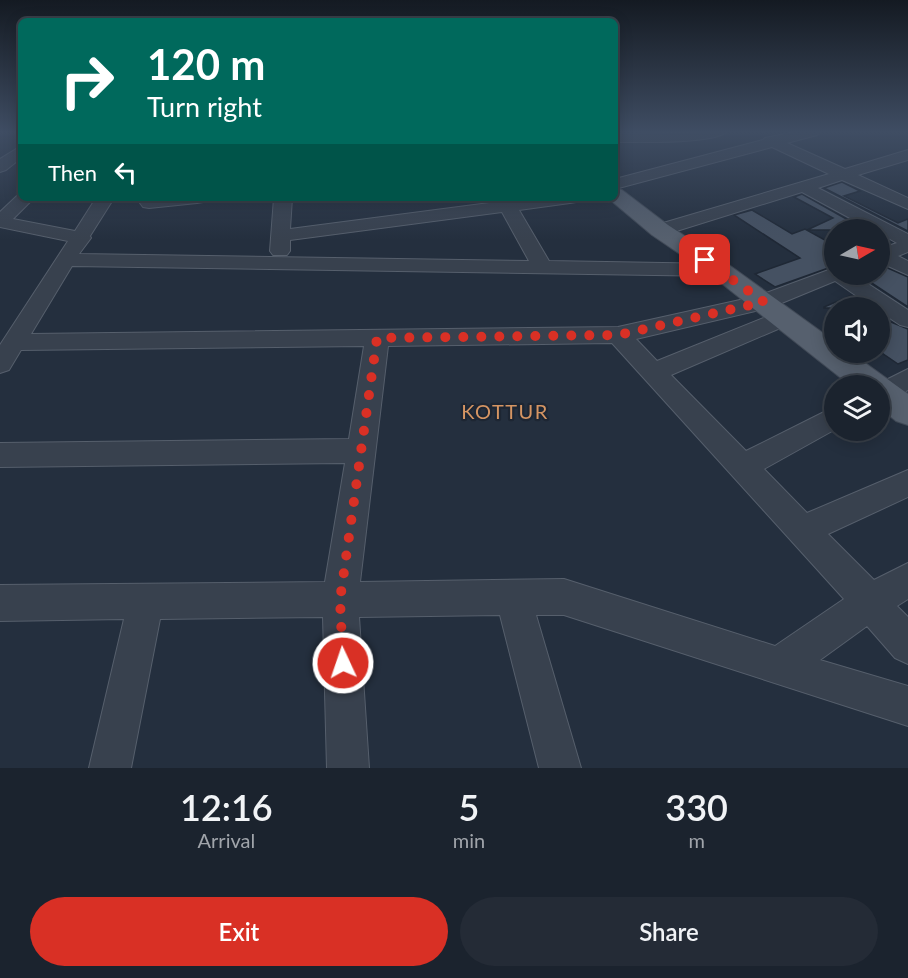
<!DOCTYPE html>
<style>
body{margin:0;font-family:Lato,sans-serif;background:#242b36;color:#f1f3f6;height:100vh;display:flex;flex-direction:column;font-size:22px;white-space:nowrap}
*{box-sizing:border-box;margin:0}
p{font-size:20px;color:#a0a4aa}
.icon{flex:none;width:33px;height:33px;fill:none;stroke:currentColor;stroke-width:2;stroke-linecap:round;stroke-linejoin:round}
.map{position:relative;height:768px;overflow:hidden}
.sheet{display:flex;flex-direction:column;background:#1b232e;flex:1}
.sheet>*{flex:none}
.hud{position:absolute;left:18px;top:18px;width:600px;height:183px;border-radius:9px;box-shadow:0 3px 15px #0003,0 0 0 2px #39404a;background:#00695c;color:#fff;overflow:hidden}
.needle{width:39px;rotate:81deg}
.buttons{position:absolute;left:824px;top:219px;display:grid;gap:12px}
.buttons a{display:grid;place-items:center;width:66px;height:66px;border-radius:50%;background:#1b232e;box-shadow:0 3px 15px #0003,0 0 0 2px #39404a;font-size:30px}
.pin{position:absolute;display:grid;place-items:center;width:51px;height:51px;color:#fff;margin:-26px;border-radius:12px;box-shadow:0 3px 9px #0006}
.me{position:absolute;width:66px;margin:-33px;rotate:357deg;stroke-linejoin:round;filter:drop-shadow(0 0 4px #0008)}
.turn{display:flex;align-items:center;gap:21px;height:126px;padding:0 30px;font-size:27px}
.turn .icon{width:78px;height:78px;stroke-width:2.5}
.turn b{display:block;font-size:42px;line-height:51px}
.then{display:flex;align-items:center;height:57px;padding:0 30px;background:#0003;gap:12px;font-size:22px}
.eta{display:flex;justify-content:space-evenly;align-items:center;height:102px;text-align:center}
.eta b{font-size:36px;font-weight:600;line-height:42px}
.action{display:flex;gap:12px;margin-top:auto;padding:12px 30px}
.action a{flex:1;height:69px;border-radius:36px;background:#d93025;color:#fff;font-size:24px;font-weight:600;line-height:69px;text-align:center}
.action a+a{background:#242b36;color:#f1f3f6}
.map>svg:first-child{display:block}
</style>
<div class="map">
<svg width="908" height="768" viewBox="0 0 908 768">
<rect width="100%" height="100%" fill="#242f3e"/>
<!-- building -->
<g fill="#455162" stroke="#1f2835" stroke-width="1.5">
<path d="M842,182L860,191L844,196L898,223L908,219V231L824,188Z"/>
<path d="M802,194L866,230H807L833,218L794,197Z"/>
<path d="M752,210L792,234L805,229L834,245V266L775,287L755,274L800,258L734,215Z"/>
<path d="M881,265L908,277V307L858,274H879Z"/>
<path d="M852,295L869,308H824V307Z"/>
<path d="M891,322L908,329V360L898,364L879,351V327Z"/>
</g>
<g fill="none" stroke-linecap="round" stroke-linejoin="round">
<defs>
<g id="minor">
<path d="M726,132C714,144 635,142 615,142V134Z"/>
<path d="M795,132H819L817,135L787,143L845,169L908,150V160L858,175L908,198V209L842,180L818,188L908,234V252L898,256L908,261V275L879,262V249L897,243L879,233V230H872L802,192L667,234H653L651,230L653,226L829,174L772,147L615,189V179L763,140L765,138Z"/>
<path d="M21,146V158L6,170L0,172V159Z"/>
<path d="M19,194H21V198H34L13,219L75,231L96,198H114L90,236L91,238L79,254L529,261L502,212L290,240V251L287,255H273L270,251L274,198H292L290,229L497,202L494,198H512L513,200L579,198L576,202L570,203L519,210L549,261L720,264L727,266L730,270L727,274L720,276L72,266L31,334L618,327L758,296L834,268V274H853L908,310V327L900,325L879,311V308H874L835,281L772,307L636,339L657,361L776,313L784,311L792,313L795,318L792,323L671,375L746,451L834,407V430L764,469L807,513L908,470V497L828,534L874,580L908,563V599L897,606L908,617V664L895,658L867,626L820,660L908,686V726L564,615H536L581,768H539L500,615L359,617L369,768H327L323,617L160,619L131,768H89L124,619L0,621V585L325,582L345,463L0,467V443L349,439L364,346L21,350L9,370L0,373V345L68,241L0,227V212ZM612,343L844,599L775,646L564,579L360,582L388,346Z"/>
<path d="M148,198H206L203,202L197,203L149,208L143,207L140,203Z"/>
<path d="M908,369V390L879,405V386H874Z"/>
</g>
<path id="major" d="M615,188L622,190L668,225L729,265L834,341V352H850L908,394V425L896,421L879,407V386H851L711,275L652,235L608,198H615Z"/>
</defs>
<!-- minor casing -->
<use href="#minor" stroke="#565f6c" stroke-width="2"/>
<!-- major casing -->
<use href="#major" stroke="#414a57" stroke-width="2"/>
<!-- minor -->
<use href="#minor" fill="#38414e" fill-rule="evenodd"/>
<!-- major -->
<use href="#major" fill="#56606e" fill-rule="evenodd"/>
</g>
<!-- sky -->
<linearGradient id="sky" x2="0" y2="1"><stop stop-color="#141a22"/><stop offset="0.55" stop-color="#3f4d63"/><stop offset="1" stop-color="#3f4d63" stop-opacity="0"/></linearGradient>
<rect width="908" height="240" fill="url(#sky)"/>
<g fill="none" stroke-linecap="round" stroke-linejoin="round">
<!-- route -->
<path stroke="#d93025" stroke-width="10" stroke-dasharray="0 18" d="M343,663L340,600L377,338L618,335L764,302L705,260"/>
</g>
<g text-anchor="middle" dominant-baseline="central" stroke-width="4.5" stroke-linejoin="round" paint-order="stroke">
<!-- quarter labels -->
<g font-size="20" letter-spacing="1.5" fill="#d59563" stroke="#1d2633">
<text x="505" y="411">KOTTUR</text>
</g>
</g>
</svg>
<div class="buttons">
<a><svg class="needle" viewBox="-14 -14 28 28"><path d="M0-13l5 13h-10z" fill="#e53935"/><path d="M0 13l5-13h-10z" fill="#a0a4aa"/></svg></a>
<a><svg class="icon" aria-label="sound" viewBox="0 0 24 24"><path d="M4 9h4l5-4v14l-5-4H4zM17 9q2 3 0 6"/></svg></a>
<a><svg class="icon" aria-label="layers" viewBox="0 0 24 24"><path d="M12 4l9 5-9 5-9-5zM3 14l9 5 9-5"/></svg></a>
</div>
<div class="pin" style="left:705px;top:260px;background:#d93025"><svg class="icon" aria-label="arrive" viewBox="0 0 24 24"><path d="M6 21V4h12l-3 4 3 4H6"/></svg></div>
<svg class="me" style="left:343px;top:663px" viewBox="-20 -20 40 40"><circle r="17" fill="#d93025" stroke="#fff" stroke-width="3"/><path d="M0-11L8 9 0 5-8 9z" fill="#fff"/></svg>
<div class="hud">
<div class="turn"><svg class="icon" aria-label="right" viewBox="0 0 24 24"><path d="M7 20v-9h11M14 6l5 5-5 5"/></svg><div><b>120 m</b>Turn right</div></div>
<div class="then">Then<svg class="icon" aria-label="left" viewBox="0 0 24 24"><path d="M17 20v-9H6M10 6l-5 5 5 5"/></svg></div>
</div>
</div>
<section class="sheet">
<div class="eta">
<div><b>12:16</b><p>Arrival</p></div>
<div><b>5</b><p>min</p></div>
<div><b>330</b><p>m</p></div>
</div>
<div class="action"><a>Exit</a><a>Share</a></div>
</section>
